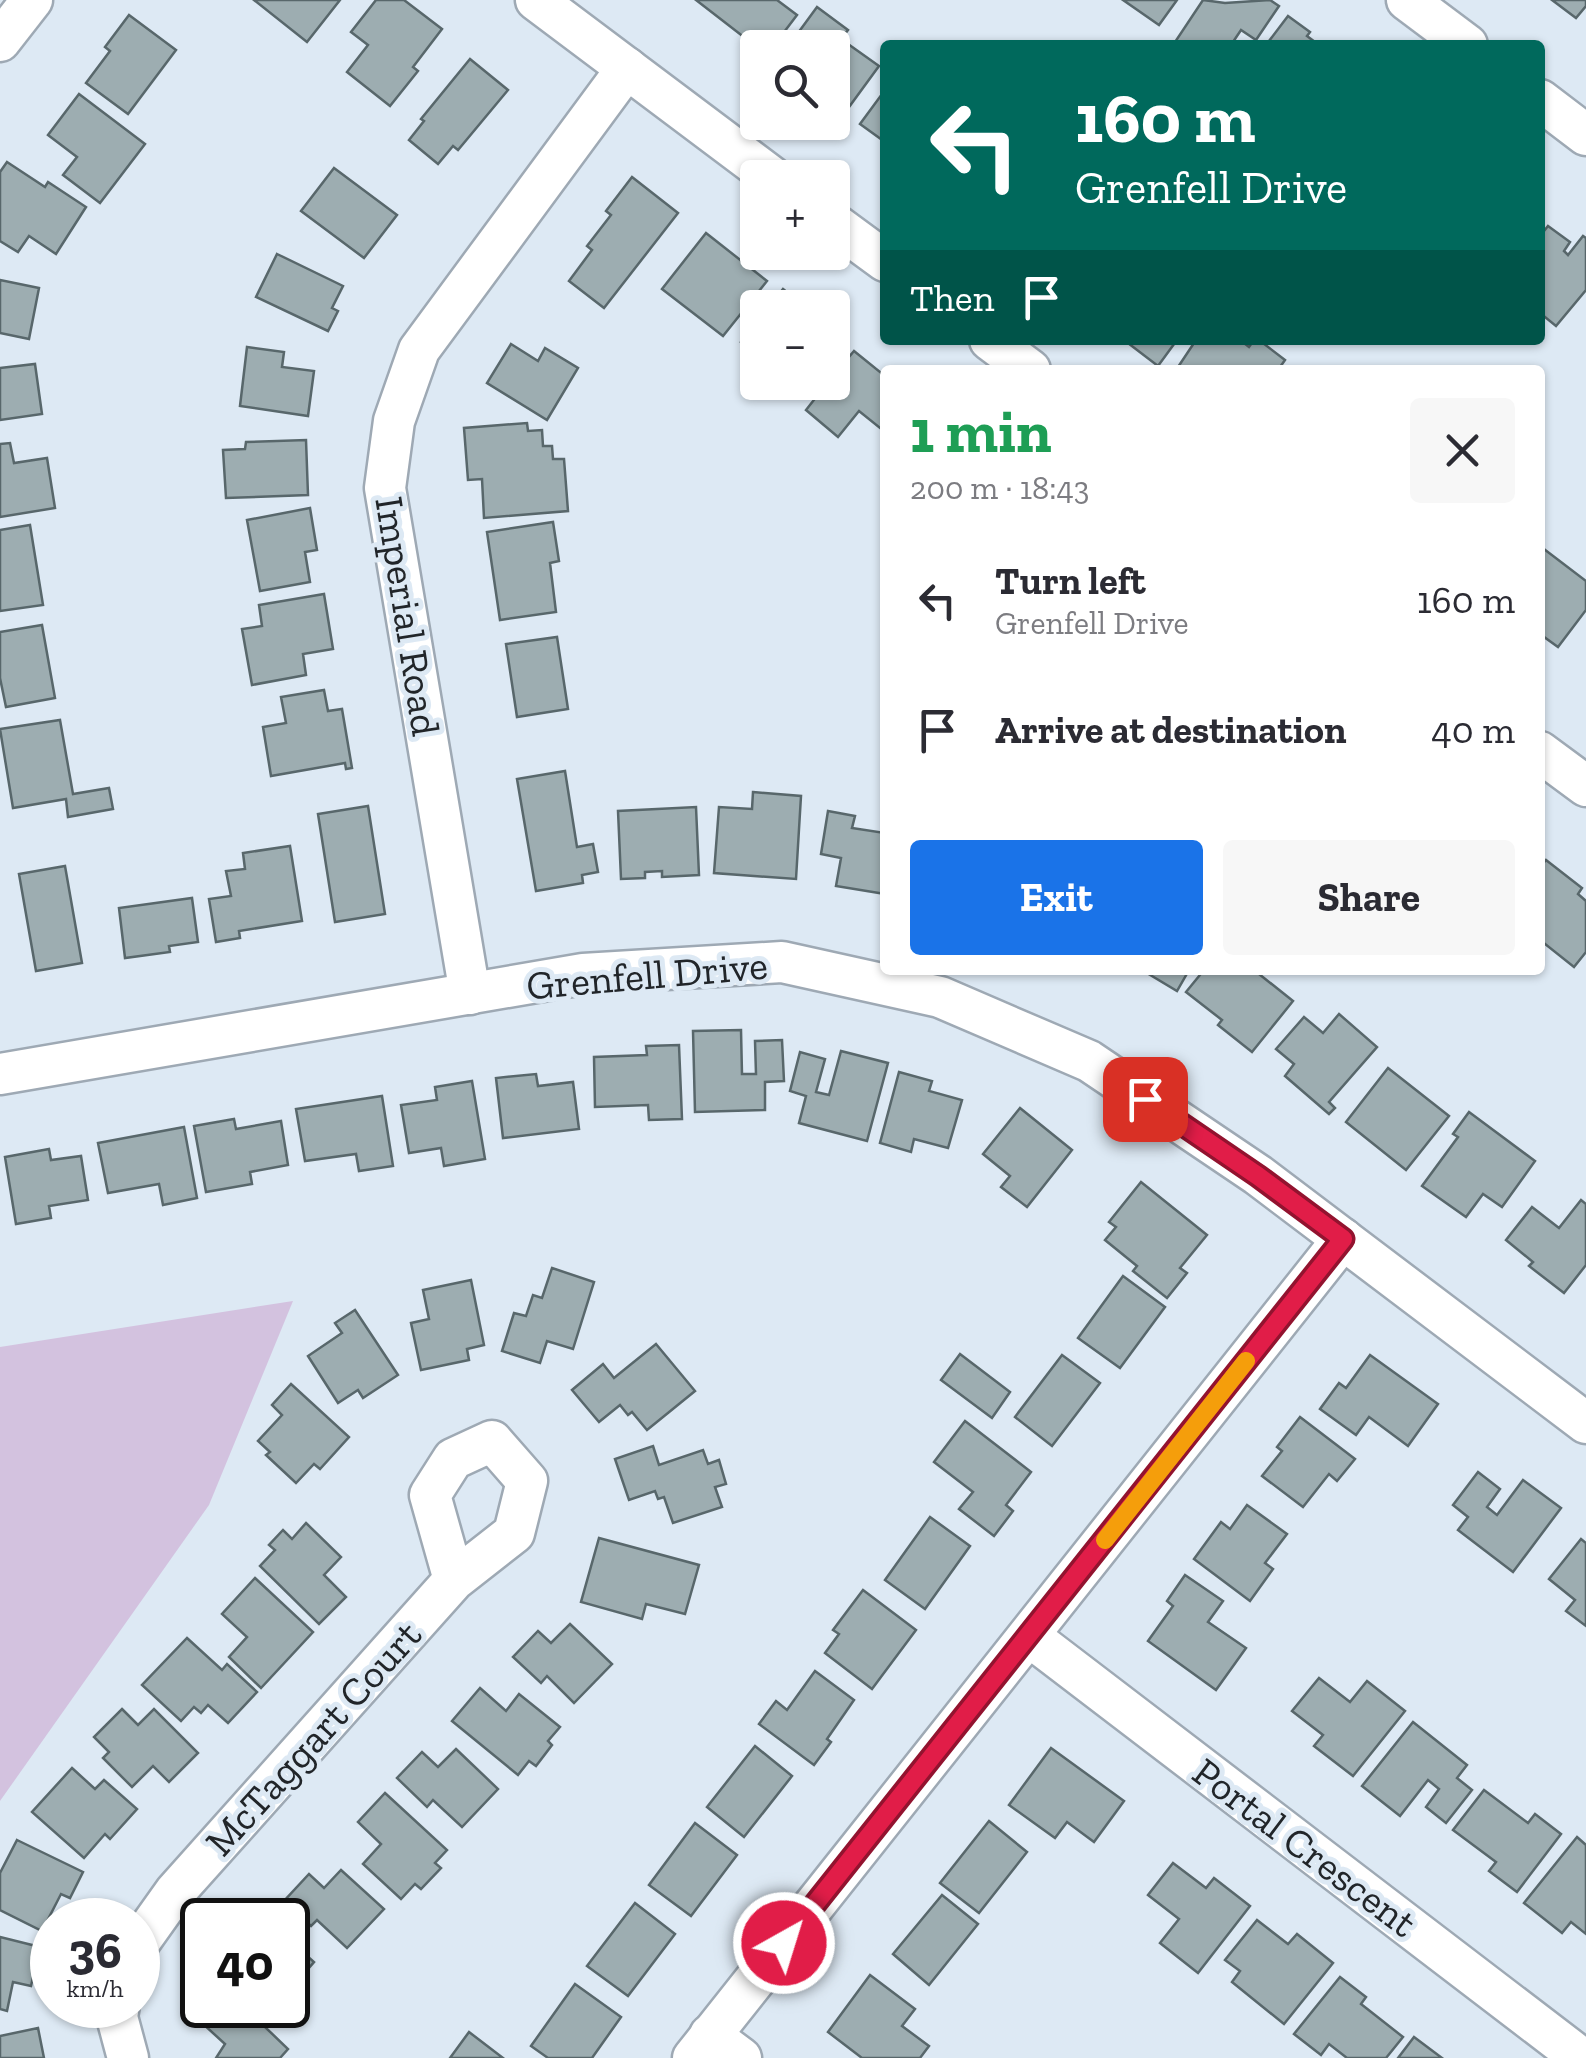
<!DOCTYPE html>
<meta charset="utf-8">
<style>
body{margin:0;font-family:"Zilla Slab",serif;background:#f7f7f7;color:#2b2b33;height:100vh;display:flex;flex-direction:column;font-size:38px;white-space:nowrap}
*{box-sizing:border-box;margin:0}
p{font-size:32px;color:#7c7c81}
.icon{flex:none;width:55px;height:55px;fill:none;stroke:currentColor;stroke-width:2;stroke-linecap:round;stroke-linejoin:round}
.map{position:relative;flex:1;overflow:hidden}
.side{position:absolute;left:880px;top:365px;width:665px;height:610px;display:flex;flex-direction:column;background:#fff;border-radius:10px;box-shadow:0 2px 8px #0004}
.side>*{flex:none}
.top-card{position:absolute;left:880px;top:40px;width:665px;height:305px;border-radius:10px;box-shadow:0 2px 8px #0004;background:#00695c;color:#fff;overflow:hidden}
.buttons{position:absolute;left:740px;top:30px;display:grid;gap:20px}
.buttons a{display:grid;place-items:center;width:110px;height:110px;border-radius:10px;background:#fff;box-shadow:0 2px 8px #0004;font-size:50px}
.speed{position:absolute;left:30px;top:1898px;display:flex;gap:20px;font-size:50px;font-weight:700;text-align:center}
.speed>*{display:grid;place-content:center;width:130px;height:130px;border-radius:50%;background:#fff;box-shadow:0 2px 8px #0004;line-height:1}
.speed small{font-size:25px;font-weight:400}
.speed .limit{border:5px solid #111;border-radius:15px;background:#fff;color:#111}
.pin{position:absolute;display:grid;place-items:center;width:85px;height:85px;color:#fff;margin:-42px;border-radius:20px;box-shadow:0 5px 15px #0006}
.me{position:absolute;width:110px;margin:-55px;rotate:39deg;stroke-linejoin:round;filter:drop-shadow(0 0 8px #0008)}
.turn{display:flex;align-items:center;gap:35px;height:210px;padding:0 30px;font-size:45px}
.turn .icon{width:130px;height:130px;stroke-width:2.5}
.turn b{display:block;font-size:70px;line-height:85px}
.then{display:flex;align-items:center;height:95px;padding:0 30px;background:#0003;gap:20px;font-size:38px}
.round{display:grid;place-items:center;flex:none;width:105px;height:105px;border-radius:10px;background:#f7f7f7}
.overview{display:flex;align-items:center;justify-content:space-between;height:170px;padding:0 30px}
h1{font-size:60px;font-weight:700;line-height:75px;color:#1e9e55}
.action{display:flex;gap:20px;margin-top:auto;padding:20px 30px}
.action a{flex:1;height:115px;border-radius:10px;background:#1a73e8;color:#fff;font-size:40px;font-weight:700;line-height:115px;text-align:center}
.action a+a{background:#f7f7f7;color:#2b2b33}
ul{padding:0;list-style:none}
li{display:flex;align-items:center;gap:30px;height:130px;padding:0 30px}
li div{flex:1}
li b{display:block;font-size:38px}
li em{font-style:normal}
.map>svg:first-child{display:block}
</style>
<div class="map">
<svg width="1586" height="2058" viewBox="0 0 1586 2058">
<rect width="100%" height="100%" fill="#dde9f4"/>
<!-- green -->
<path fill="#d3c2df" d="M293,1301L209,1505L0,1801V1347Z"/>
<!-- building -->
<g fill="#9dadb1" stroke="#58676b" stroke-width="2.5">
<path d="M254,0H340L307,42Z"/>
<path d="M376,0H404L442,29L413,67L418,71L390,106L347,72L368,45L351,32Z"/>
<path d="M696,0H777L797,15L772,48H758Z"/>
<path d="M1123,0H1177L1159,25Z"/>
<path d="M1203,0L1225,3L1270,0L1279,6L1256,40L1241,30L1231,45H1180L1175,42Z"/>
<path d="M1552,0H1586V6L1576,18Z"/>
<path d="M817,7L848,30L841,39L879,66L841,118L832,112V48H787Z"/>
<path d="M129,15L176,50L128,114L86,83L110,51L105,47Z"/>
<path d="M1288,16L1310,32L1307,36L1319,45H1266Z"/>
<path d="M470,59L508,90L458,150L453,146L438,164L409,140L424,121L421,119Z"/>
<path d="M885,90V142L860,124Z"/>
<path d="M79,94L145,144L100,203L63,175L77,157L48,135Z"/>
<path d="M7,162L45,187L48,182L86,207L56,254L29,236L18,252L0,241V172Z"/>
<path d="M334,168L397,215L364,258L301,211Z"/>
<path d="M632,177L678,213L604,308L569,281L592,250L587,246L611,215L606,211Z"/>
<path d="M1548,226L1570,242L1564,251L1568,255L1583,236L1586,238V290L1556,326L1540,313V236Z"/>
<path d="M706,233L767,281L723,336L662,289Z"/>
<path d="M277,254L343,286L332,308L338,311L328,331L256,297Z"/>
<path d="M0,280L39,288L29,339L0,333Z"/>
<path d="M783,289L807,308H768Z"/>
<path d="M758,321V381L744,370L756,354L741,342Z"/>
<path d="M1124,340H1177L1158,366Z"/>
<path d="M1196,340H1240L1249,347L1254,340H1259L1285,360L1278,370H1176Z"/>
<path d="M511,344L538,361L545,348L578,368L547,420L487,383Z"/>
<path d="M247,347L284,352L282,367L314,371L308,416L240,406Z"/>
<path d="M854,351L885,376V432L859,411L838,437L806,410L828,382H832V377Z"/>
<path d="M35,364L42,414L0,420V368Z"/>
<path d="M527,423L528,431L542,430L543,446H552L553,459H564L568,511L484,518L482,479L468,480L464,428Z"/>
<path d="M306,440L308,495L226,498L223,450L245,449L246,442Z"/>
<path d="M10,443L14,463L47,458L55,508L0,517V444Z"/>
<path d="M310,508L317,550L305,552L310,582L260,591L247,520Z"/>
<path d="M553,522L559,561L550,563L556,612L500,620L487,532Z"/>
<path d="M30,525L43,605L0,611V530Z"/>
<path d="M1540,546L1586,581V610L1558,647L1540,634Z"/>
<path d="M324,594L333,649L303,654L306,675L252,685L242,629L262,626L259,605Z"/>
<path d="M42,625L55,698L6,707L0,678V632Z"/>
<path d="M557,637L568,709L517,717L506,644Z"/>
<path d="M324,690L328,711L342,709L352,768L346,769L345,763L271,776L263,727L286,723L281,697Z"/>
<path d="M60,720L73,794L109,788L113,809L68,817L66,799L13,808L0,729Z"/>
<path d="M565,771L577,847L593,844L598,872L582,875L583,883L536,891L517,779Z"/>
<path d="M753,792L801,796L796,879L714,873L719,807L752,809Z"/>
<path d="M368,806L385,914L335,922L318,814Z"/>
<path d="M696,807L699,875L662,877V871L645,872V878L621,879L618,811Z"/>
<path d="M828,811L855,816L852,828L885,833V894L836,886L841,858L821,854Z"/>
<path d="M290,846L302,921L239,931L240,938L216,942L209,899L231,896L226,871L245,869L243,853Z"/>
<path d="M1546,860L1582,888L1578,894L1586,901V952L1574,967L1540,940V867Z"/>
<path d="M65,866L82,963L36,971L19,874Z"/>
<path d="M192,898L198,942L169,946L170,952L125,958L119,908Z"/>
<path d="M1142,970H1189L1177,991Z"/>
<path d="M1204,970H1254L1293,1001L1252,1052L1218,1025L1222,1020L1186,992Z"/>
<path d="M1339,1014L1377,1047L1329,1102L1335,1108L1329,1114L1285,1076L1294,1064L1276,1049L1304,1017L1323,1033Z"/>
<path d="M741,1030L742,1074H756L755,1041L782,1040L784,1081L765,1082V1110L695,1112L693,1031Z"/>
<path d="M679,1045L682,1119L649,1120L648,1105L595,1107L594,1057L647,1055L646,1046Z"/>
<path d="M841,1051L888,1063L867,1141L799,1123L806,1096L790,1091L800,1052L825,1059L816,1092L829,1095Z"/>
<path d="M1388,1068L1449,1116L1406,1170L1346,1122Z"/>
<path d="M899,1072L932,1081L929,1091L962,1100L948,1148L914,1139L911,1152L880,1143Z"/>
<path d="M536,1074L538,1086L573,1082L579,1129L503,1138L496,1078Z"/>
<path d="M472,1081L485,1159L444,1166L441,1148L409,1153L401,1105L437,1100L435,1087Z"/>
<path d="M382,1096L393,1166L359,1171L356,1154L305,1161L296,1109Z"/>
<path d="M1020,1108L1072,1150L1027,1207L1001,1187L1010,1176L983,1154Z"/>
<path d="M1469,1112L1535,1161L1502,1207L1483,1194L1466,1217L1422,1186L1458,1137L1453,1134Z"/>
<path d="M234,1119L236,1129L281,1121L288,1165L250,1172L252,1184L206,1192L194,1126Z"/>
<path d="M184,1127L197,1198L163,1205L159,1184L108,1193L98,1143Z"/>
<path d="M49,1149L51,1160L81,1156L88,1200L49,1206L51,1218L16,1224L5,1157Z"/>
<path d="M1141,1182L1207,1235L1180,1268L1187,1273L1167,1298L1133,1271L1137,1266L1105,1240L1116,1227L1109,1222Z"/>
<path d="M1581,1200L1586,1204V1265L1564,1293L1529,1266L1533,1262L1506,1240L1532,1207L1559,1228Z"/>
<path d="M552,1268L594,1282L573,1349L547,1341L540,1363L502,1351L514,1313L526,1316L533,1295L542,1298Z"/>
<path d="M1123,1276L1165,1307L1120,1368L1078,1338Z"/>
<path d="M471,1280L484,1345L467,1349L469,1360L421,1370L411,1323L429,1319L423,1290Z"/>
<path d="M355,1310L398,1375L363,1398L358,1390L338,1403L308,1356L342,1333L335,1323Z"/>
<path d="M656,1344L695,1391L647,1430L632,1412L628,1415L620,1405L599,1422L572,1390L603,1364L614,1378Z"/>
<path d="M960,1354L1010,1392L992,1418L941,1380Z"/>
<path d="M1062,1355L1100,1383L1052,1446L1015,1417Z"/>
<path d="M1370,1355L1438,1404L1408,1446L1369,1417L1356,1435L1320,1409L1339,1383L1346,1388Z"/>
<path d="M291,1384L349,1437L320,1469L314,1464L296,1483L266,1455L270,1452L258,1441L282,1415L272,1405Z"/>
<path d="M1300,1417L1355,1459L1337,1481L1329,1474L1303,1507L1262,1476L1282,1451L1277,1447Z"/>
<path d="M965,1421L1031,1472L1006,1505L1013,1511L994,1536L959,1509L973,1492L934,1462Z"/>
<path d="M653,1446L659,1465L703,1450L708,1464L719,1460L726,1484L715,1487L722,1507L673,1523L664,1497L658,1499L655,1491L629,1500L615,1459Z"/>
<path d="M1478,1472L1500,1489L1487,1507L1497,1515L1523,1480L1561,1508L1513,1572L1458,1530L1468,1517L1453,1505Z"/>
<path d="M1247,1505L1287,1534L1265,1563L1273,1569L1250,1601L1194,1559L1221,1522L1230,1529Z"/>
<path d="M930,1517L970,1546L925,1609L885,1580Z"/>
<path d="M306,1523L341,1557L324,1575L346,1597L319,1624L260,1566L275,1550L269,1545L283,1530L292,1539Z"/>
<path d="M599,1538L699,1565L685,1614L646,1604L642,1619L581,1602Z"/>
<path d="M1581,1539L1586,1543V1626L1566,1611L1575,1600L1549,1579Z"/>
<path d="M1185,1575L1223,1601L1208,1622L1246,1648L1216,1690L1148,1641L1173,1606L1167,1601Z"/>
<path d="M255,1578L313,1632L261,1688L229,1657L247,1637L222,1614Z"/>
<path d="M863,1590L916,1630L872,1689L825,1653L839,1634L833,1630Z"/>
<path d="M570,1624L612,1664L574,1703L547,1676L541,1683L513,1657L538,1631L551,1643Z"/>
<path d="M187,1638L222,1670L227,1664L257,1692L228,1723L208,1705L201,1713L194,1707L181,1721L142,1685Z"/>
<path d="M815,1671L854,1700L827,1739L831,1742L814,1765L759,1724L776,1701L787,1710Z"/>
<path d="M1319,1678L1350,1702L1367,1681L1405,1711L1353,1776L1314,1746L1323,1735L1292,1711Z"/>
<path d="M480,1688L506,1711L519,1694L560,1727L548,1741L552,1745L536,1766L529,1761L518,1775L452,1721Z"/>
<path d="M122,1709L138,1725L154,1709L198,1753L169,1782L153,1766L132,1787L103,1758L109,1752L94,1737Z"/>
<path d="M1413,1722L1467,1765L1457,1778L1472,1790L1446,1823L1426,1807L1439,1789L1428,1780L1400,1816L1362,1786Z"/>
<path d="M755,1746L792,1776L744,1837L707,1807Z"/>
<path d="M1051,1748L1124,1801L1094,1842L1067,1822L1055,1838L1009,1805Z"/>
<path d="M456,1749L498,1789L462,1827L433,1800L427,1807L397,1778L422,1752L438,1767Z"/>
<path d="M72,1768L95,1789L104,1780L137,1809L110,1839L105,1834L84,1858L32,1812Z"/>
<path d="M1484,1790L1528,1823L1535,1814L1561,1834L1517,1892L1489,1871L1496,1862L1453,1830Z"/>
<path d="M385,1793L447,1850L435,1863L441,1868L421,1889L415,1884L401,1899L363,1864L381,1844L358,1822Z"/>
<path d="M989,1821L1027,1852L979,1913L940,1883Z"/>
<path d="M695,1823L737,1855L691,1916L649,1885Z"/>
<path d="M1577,1837L1586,1845V1934L1571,1922L1562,1933L1524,1903Z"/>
<path d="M17,1840L83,1872L70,1898L61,1894L42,1931L0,1910V1873Z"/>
<path d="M1173,1863L1206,1888L1214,1878L1250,1906L1198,1973L1160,1943L1179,1919L1148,1895Z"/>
<path d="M341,1870L384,1909L347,1948L317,1920L311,1926L284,1901L309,1874L324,1888Z"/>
<path d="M942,1895L978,1924L929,1985L893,1954Z"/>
<path d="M635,1903L675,1934L628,1996L587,1966Z"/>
<path d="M1257,1920L1288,1944L1297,1934L1333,1963L1284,2024L1232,1982L1240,1971L1225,1960Z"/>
<path d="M0,1937L40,1947L31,1986L13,1982L7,2011L0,2009Z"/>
<path d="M288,1939L314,1962L288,1992L298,2000L283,2018L268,2005H288Z"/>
<path d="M870,1975L915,2009L902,2026L929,2046L920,2058H862L828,2032Z"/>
<path d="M1340,1977L1366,1997L1361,2004L1403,2037L1386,2058H1347L1329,2044L1321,2055L1294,2034Z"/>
<path d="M575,1984L621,2017L592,2058H548L531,2046Z"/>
<path d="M219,2005H242L288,2049L280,2058H216L225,2044L202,2023Z"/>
<path d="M38,2028L44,2058H0V2036Z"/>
<path d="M469,2032L503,2058H450Z"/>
<path d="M1414,2037L1442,2058H1398Z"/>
</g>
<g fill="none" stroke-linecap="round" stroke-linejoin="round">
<defs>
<g id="minor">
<path d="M536,0L773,178"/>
<path d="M1407,0L1467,45"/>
<path d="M0,41L32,0"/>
<path d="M1540,100L1586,135"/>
<path d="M832,222L885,261"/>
<path d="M990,340L1030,370"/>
<path d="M1540,752L1586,786"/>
<path d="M470,994L385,488L394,421L419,350L627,68"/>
<path d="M0,1074L583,974L782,962L940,997L1089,1061L1258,1175L1586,1423"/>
<path d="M1029,1636L1581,2058"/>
<path d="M138,1944L175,1892L454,1580L514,1533L527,1481L492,1441L453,1459L430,1495L454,1580"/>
<path d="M119,2005L117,2017L128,2058"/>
<path d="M710,2035L741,2058"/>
<path d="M693,2058L1343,1239"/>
</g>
</defs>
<!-- minor casing -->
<use href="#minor" stroke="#9ea9b4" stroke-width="45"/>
<!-- minor -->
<use href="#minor" stroke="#fff" stroke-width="40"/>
</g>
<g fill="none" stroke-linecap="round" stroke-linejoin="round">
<defs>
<path id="route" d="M784,1943L1343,1239L1258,1176L1145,1099"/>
</defs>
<!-- route casing -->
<use href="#route" stroke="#92132f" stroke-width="25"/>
<!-- route -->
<use href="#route" stroke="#e11d48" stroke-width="18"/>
<!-- slow -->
<path stroke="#f59e0b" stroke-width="18" d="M1105,1540L1246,1361"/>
</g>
<g text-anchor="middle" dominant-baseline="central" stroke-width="10" stroke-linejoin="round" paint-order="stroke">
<!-- street labels -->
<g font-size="40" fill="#212529" stroke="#dde9f4">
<text transform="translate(408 616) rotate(81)">Imperial Road</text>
<text transform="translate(647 975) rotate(-5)">Grenfell Drive</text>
<text transform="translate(313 1738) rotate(-48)">McTaggart Court</text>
<text transform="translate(1305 1847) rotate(37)">Portal Crescent</text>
</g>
</g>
</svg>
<div class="buttons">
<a><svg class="icon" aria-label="search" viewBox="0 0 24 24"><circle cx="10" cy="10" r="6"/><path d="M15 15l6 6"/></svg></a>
<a>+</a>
<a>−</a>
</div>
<div class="speed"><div>36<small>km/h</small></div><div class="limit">40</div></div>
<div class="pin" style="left:1145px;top:1099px;background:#d93025"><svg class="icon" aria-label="arrive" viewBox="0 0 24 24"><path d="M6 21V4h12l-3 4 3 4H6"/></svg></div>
<svg class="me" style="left:784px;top:1943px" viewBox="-20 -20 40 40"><circle r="17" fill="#e11d48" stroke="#fff" stroke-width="3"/><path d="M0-11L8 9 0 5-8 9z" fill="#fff"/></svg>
<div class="top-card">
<div class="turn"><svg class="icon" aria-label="left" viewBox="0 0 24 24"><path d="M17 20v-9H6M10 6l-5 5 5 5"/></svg><div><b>160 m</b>Grenfell Drive</div></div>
<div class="then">Then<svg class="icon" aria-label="arrive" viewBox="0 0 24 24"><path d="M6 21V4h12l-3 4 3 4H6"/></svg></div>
</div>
<section class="side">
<div class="overview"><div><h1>1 min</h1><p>200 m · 18:43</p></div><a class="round"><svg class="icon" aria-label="close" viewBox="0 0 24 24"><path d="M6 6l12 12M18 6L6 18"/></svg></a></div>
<ul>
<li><svg class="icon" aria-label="left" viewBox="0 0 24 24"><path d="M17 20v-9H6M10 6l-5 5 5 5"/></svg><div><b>Turn left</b><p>Grenfell Drive</p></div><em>160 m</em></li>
<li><svg class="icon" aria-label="arrive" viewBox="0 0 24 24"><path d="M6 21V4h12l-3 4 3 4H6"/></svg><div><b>Arrive at destination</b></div><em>40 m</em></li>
</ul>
<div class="action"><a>Exit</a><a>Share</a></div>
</section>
</div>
